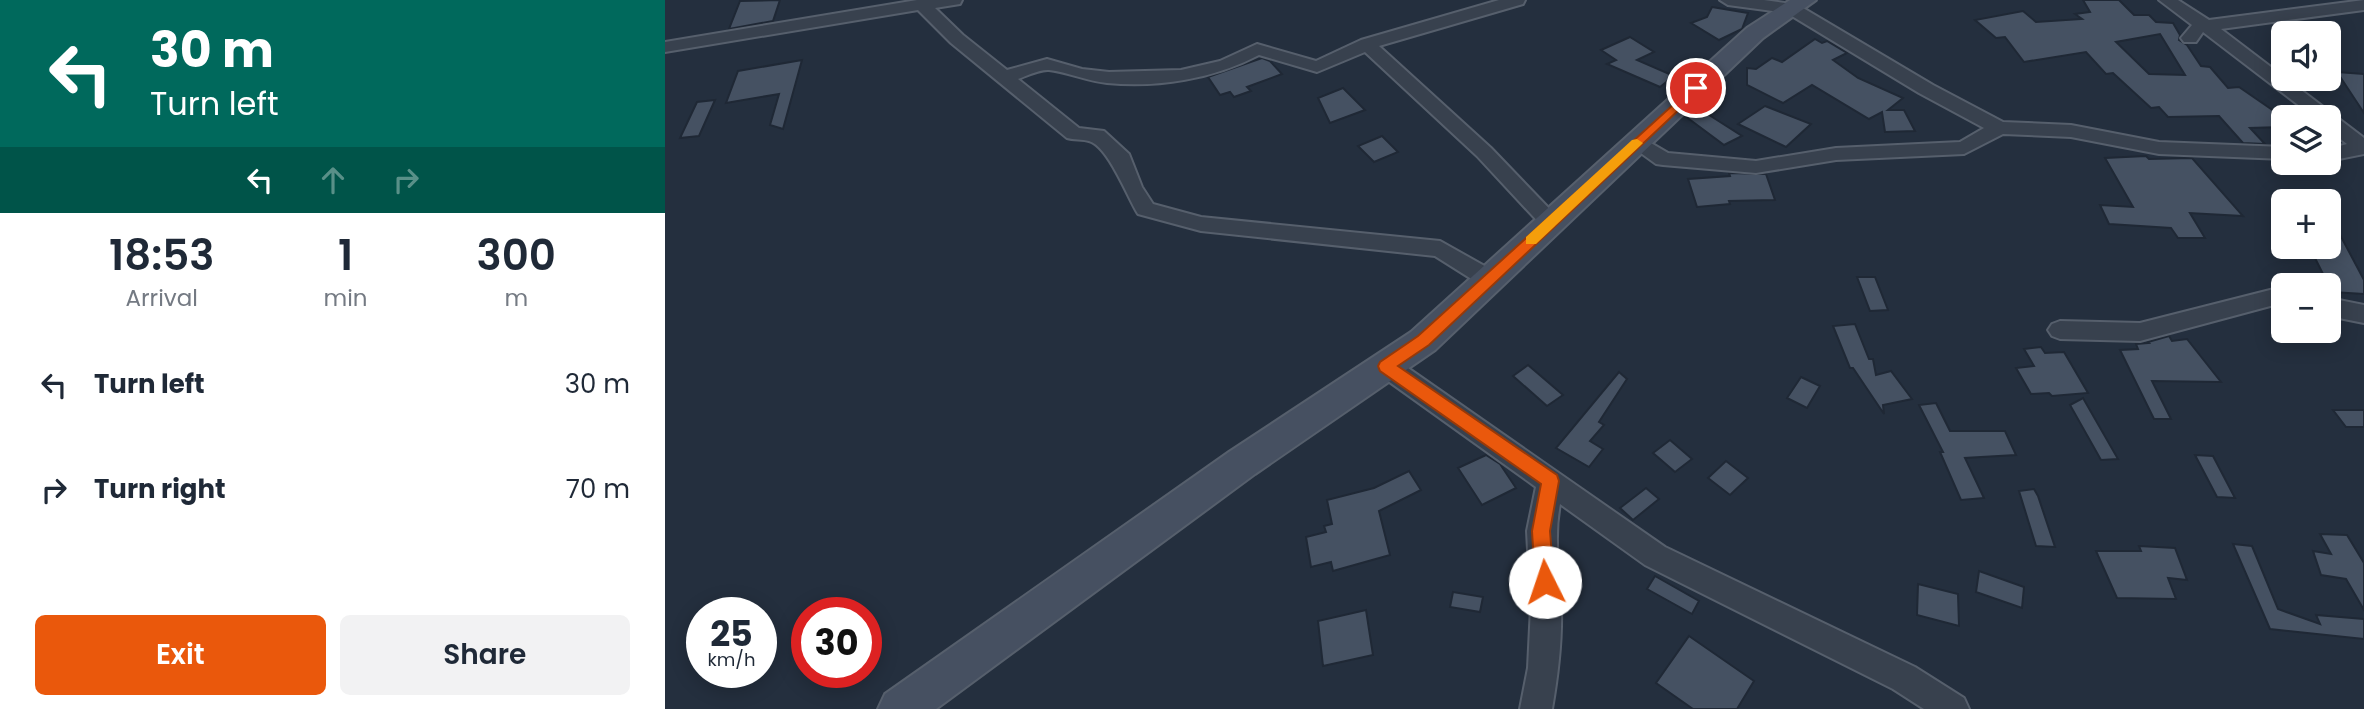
<!DOCTYPE html>
<meta charset="utf-8">
<style>
body{margin:0;font-family:Poppins,sans-serif;background:#f2f2f3;color:#1f2937;height:100vh;display:flex;flex-direction:column;font-size:26px;white-space:nowrap}
*{box-sizing:border-box;margin:0}
p{font-size:23px;color:#747a83}
.icon{flex:none;width:38px;height:38px;fill:none;stroke:currentColor;stroke-width:2;stroke-linecap:round;stroke-linejoin:round}
.map{position:relative;flex:1;overflow:hidden}
.details{display:flex;flex-direction:column;background:#fff;width:665px}
.details>*{flex:none}
.hud{background:#00695c;color:#fff;overflow:hidden}
.tools{position:absolute;left:1606px;top:21px;display:grid;gap:14px}
.tools a{display:grid;place-items:center;width:70px;height:70px;border-radius:10px;background:#fff;box-shadow:0 4px 18px #0003;font-size:35px}
.speed{position:absolute;left:21px;top:597px;display:flex;gap:14px;font-size:35px;font-weight:700;text-align:center}
.speed>*{display:grid;place-content:center;width:91px;height:91px;border-radius:50%;background:#fff;box-shadow:0 4px 18px #0003;line-height:1}
.speed small{font-size:18px;font-weight:400}
.speed .limit{border:10px solid #d22;background:#fff;color:#111}
.pin{position:absolute;display:grid;place-items:center;width:60px;height:60px;color:#fff;margin:-30px;border:4px solid #fff;border-radius:50%;box-shadow:0 2px 7px #0007}
.me{position:absolute;width:77px;margin:-38px;rotate:356deg;stroke-linejoin:round;filter:drop-shadow(0 0 5px #0008)}
.turn{display:flex;align-items:center;gap:24px;height:147px;padding:0 35px;font-size:32px}
.turn .icon{width:91px;height:91px;stroke-width:2.5}
.turn b{display:block;font-size:49px;line-height:60px}
.lanes{display:flex;align-items:center;height:66px;padding:0 35px;background:#0003;justify-content:center;gap:35px;direction:ltr}
.lanes .off{opacity:.35}
.eta{display:flex;justify-content:space-evenly;align-items:center;height:119px;text-align:center}
.eta b{font-size:42px;font-weight:600;line-height:49px}
.primary-button{display:flex;gap:14px;margin-top:auto;padding:14px 35px}
.primary-button a{flex:1;height:80px;border-radius:10px;background:#ea580c;color:#fff;font-size:28px;font-weight:600;line-height:80px;text-align:center}
.primary-button a+a{background:#f2f2f3;color:#1f2937}
ul{padding:0;list-style:none}
li{display:flex;align-items:center;gap:21px;height:105px;padding:0 35px}
li div{flex:1}
li b{display:block;font-size:26px}
li em{font-style:normal}
main{display:flex;flex:1;min-height:0}
.map>svg:first-child{display:block}
</style>
<main>
<section class="details">
<div class="hud">
<div class="turn"><svg class="icon" aria-label="left" viewBox="0 0 24 24"><path d="M17 20v-9H6M10 6l-5 5 5 5"/></svg><div><b>30 m</b>Turn left</div></div>
<div class="lanes"><svg class="icon" aria-label="left" viewBox="0 0 24 24"><path d="M17 20v-9H6M10 6l-5 5 5 5"/></svg><svg class="icon off" aria-label="ahead" viewBox="0 0 24 24"><path d="M12 20V5M6 11l6-6 6 6"/></svg><svg class="icon off" aria-label="right" viewBox="0 0 24 24"><path d="M7 20v-9h11M14 6l5 5-5 5"/></svg></div>
</div>
<div class="eta">
<div><b>18:53</b><p>Arrival</p></div>
<div><b>1</b><p>min</p></div>
<div><b>300</b><p>m</p></div>
</div>
<ul>
<li><svg class="icon" aria-label="left" viewBox="0 0 24 24"><path d="M17 20v-9H6M10 6l-5 5 5 5"/></svg><div><b>Turn left</b></div><em>30 m</em></li>
<li><svg class="icon" aria-label="right" viewBox="0 0 24 24"><path d="M7 20v-9h11M14 6l5 5-5 5"/></svg><div><b>Turn right</b></div><em>70 m</em></li>
</ul>
<div class="primary-button"><a>Exit</a><a>Share</a></div>
</section>
<div class="map">
<svg width="1699" height="709" viewBox="0 0 1699 709">
<rect width="100%" height="100%" fill="#242f3e"/>
<!-- building -->
<g fill="#455162" stroke="#1f2835" stroke-width="2" fill-rule="evenodd">
<path d="M115,0L108,21L64,29L75,1Z"/>
<path d="M1418,0H1454L1469,15H1484L1491,22L1508,23L1515,35L1514,40L1522,45L1536,66L1545,67L1563,88L1574,87L1619,118V127L1585,128L1600,144L1578,143L1554,116L1503,117L1494,107L1486,108L1448,73L1441,74L1421,52L1359,62L1340,37L1331,38L1310,20L1358,11L1371,22L1417,19L1410,14L1425,12ZM1495,34L1520,75L1484,74L1451,42Z"/>
<path d="M1047,7L1083,13L1077,29L1054,40L1026,23L1042,17Z"/>
<path d="M965,37L989,52L972,60L1009,76L995,87L942,64L951,60L936,50Z"/>
<path d="M1150,39L1157,43L1162,41L1182,53L1168,60L1193,78L1238,98L1223,110H1239L1250,131L1220,132L1217,112L1204,119L1147,85L1118,103L1082,85V68L1091,69L1107,58L1117,62Z"/>
<path d="M597,58L605,61L617,74L582,87L586,91L569,97L565,92L555,95L543,77Z"/>
<path d="M137,60L118,129L105,125L114,94L61,103L73,71Z"/>
<path d="M1672,72L1699,74V113Z"/>
<path d="M678,88L700,110L665,123L653,98Z"/>
<path d="M50,100L34,136L15,138L32,102Z"/>
<path d="M1030,106L1077,136L1059,145L1020,116Z"/>
<path d="M1100,106L1146,124L1121,147L1073,124Z"/>
<path d="M717,136L733,152L709,162L693,146Z"/>
<path d="M1481,156L1484,159L1527,158L1578,216L1525,213L1540,238H1513L1506,228L1444,224L1435,205L1468,207L1440,158Z"/>
<path d="M1064,173L1101,174L1110,200L1064,201L1065,204L1032,207L1023,179L1065,176Z"/>
<path d="M1664,214L1699,280V294L1667,292L1645,248L1664,250Z"/>
<path d="M1192,277H1210L1223,310L1205,311Z"/>
<path d="M1190,324L1204,359H1208L1211,375L1226,371L1247,399L1218,405L1219,414L1188,368H1185L1168,326Z"/>
<path d="M1504,336L1507,341L1522,339L1556,382L1487,381L1506,419H1489L1455,350L1473,349L1471,344L1484,343L1483,342Z"/>
<path d="M1376,347L1380,353L1399,352L1423,393L1387,396L1384,393L1366,394L1351,368L1369,366L1359,349Z"/>
<path d="M863,365L898,395L882,406L848,376Z"/>
<path d="M954,372L962,379L934,422L939,425L925,441L938,449L924,467L891,448Z"/>
<path d="M1136,377L1155,386L1142,408L1122,398Z"/>
<path d="M1418,398L1453,459L1436,460L1405,405Z"/>
<path d="M1271,403L1285,431H1340L1351,455L1300,458L1319,498L1296,500L1275,452H1278L1254,405Z"/>
<path d="M1668,410H1699V427H1681Z"/>
<path d="M1005,440L1027,459L1010,472L988,453Z"/>
<path d="M821,455L835,464L851,488L817,505L793,468Z"/>
<path d="M1530,455L1548,456L1570,498L1552,497Z"/>
<path d="M1061,461L1083,478L1065,495L1043,478Z"/>
<path d="M744,471L756,490L714,511L725,555L668,571L666,562L646,567L641,537L661,532L659,526L667,524L662,500L709,488Z"/>
<path d="M981,488L994,499L968,520L955,508Z"/>
<path d="M1369,489L1373,496L1390,547L1371,546L1354,491Z"/>
<path d="M1655,534L1682,535L1699,563V610L1681,579L1656,575L1648,551L1666,554Z"/>
<path d="M1568,544L1587,546L1613,609L1655,624L1651,615L1699,619V639L1605,629Z"/>
<path d="M1474,546L1510,548L1522,580L1503,578L1511,599L1452,598L1431,551H1476Z"/>
<path d="M1314,571L1359,587L1357,608L1311,592Z"/>
<path d="M990,576L1034,601L1027,614L982,589Z"/>
<path d="M1253,584L1293,594L1294,626L1252,615Z"/>
<path d="M788,592L818,597L815,612L785,607Z"/>
<path d="M701,610L708,655L658,666L653,621Z"/>
<path d="M1024,636L1089,681L1072,709H1028L991,683Z"/>
</g>
<g fill="none" stroke-linecap="round" stroke-linejoin="round">
<defs>
<g id="street">
<path d="M252,0H297L295,4L270,8L298,35L342,70L382,59L417,69L444,72L516,70L555,61L592,44L651,61L696,40L834,0H860L858,4L714,46L826,148L897,222L894,227L886,229L878,227L812,156L700,52L652,72L594,55C548,79 493,88 442,83C422,81 402,72 384,70C375,69 361,76 353,79L414,128L439,131L464,154L477,187L488,204L536,217L775,241L832,273L835,279L832,285L824,287L816,285L770,256L536,231L473,214C462,196 443,146 424,141C417,139 409,140 402,138L286,43L253,10L0,52V42Z"/>
<path d="M1055,0H1099L1133,5L1268,85L1338,122L1406,125L1494,142L1619,147V159L1494,154L1406,137L1338,134L1299,154L1171,160L1091,173L998,165L991,164L962,143L965,139H979L1003,153L1091,161L1171,148L1295,142L1319,128L1254,93L1122,13L1063,5Z"/>
<path d="M1494,0H1513L1544,20L1699,0V10L1556,29L1699,138V154L1664,161V149L1682,144L1664,130V117H1649L1538,32L1531,42H1519L1516,38L1527,25Z"/>
<path d="M1609,289L1619,290V307L1609,305L1475,341L1395,339L1387,336L1383,330L1387,324L1395,321L1475,323Z"/>
<path d="M1664,298L1699,305V323L1664,316Z"/>
<path d="M721,356L730,359L1000,547L1250,667L1299,698L1304,709H1259L1228,689L980,565L895,504C888,541 895,570 896,607C897,641 893,675 887,709H855L863,668L866,607L862,531L871,487L712,373L709,366L712,359Z"/>
</g>
<path id="secondary" d="M1125,0H1151L1098,38L770,350L590,474L271,709H213L220,694L564,452L746,332L1082,28Z"/>
</defs>
<!-- street casing -->
<use href="#street" stroke="#565f6c" stroke-width="4"/>
<!-- secondary casing -->
<use href="#secondary" stroke="#565f6c" stroke-width="4"/>
<!-- street -->
<use href="#street" fill="#38414e" fill-rule="evenodd"/>
<!-- secondary -->
<use href="#secondary" fill="#465061" fill-rule="evenodd"/>
</g>
<!-- route -->
<path fill="#ea580c" stroke="#983908" stroke-width="2" d="M1031,84L1035,85V90L764,345L733,366L892,475L894,481L885,531L889,582L886,588L880,590L873,588L870,582L867,531L876,484L715,371L713,366L715,362L753,336Z"/>
<!-- slow -->
<path fill="#f59e0b" d="M972,139L978,143L976,145L871,244H861V237L967,140Z"/>
</svg>
<div class="tools">
<a><svg class="icon" aria-label="sound" viewBox="0 0 24 24"><path d="M4 9h4l5-4v14l-5-4H4zM17 9q2 3 0 6"/></svg></a>
<a><svg class="icon" aria-label="layers" viewBox="0 0 24 24"><path d="M12 4l9 5-9 5-9-5zM3 14l9 5 9-5"/></svg></a>
<a>+</a>
<a>−</a>
</div>
<div class="speed"><div>25<small>km/h</small></div><div class="limit">30</div></div>
<div class="pin" style="left:1031px;top:88px;background:#d93025"><svg class="icon" aria-label="arrive" viewBox="0 0 24 24"><path d="M6 21V4h12l-3 4 3 4H6"/></svg></div>
<svg class="me" style="left:880px;top:582px" viewBox="-20 -20 40 40"><circle r="19" fill="#fff"/><path d="M0-13L10 11 0 6-10 11z" fill="#ea580c"/></svg>
</div>
</main>
